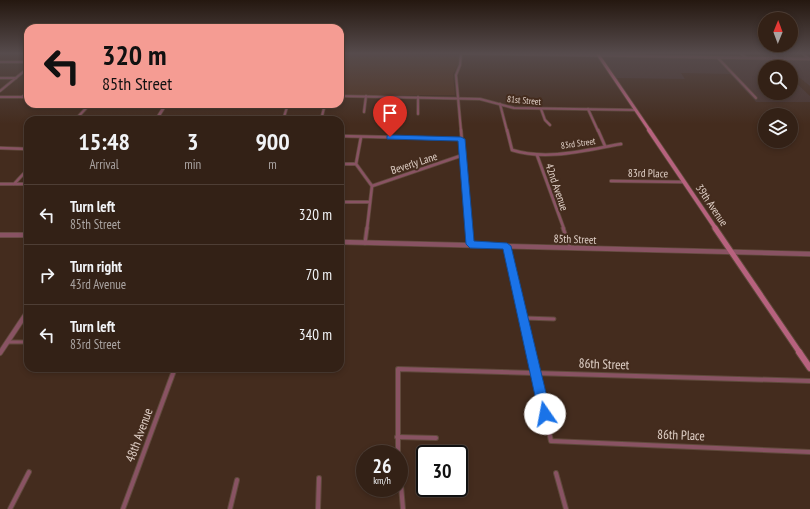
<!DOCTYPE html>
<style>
body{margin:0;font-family:"PT Sans Narrow",sans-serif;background:#3e2e23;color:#f1f3f6;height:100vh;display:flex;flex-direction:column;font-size:15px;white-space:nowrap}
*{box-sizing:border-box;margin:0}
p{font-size:13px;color:#a9a3a1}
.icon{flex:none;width:22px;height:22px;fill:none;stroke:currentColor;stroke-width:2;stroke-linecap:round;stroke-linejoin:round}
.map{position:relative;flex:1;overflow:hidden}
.panel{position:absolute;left:24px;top:116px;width:320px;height:256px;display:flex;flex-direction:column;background:#332116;border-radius:12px;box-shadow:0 2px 6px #0003,0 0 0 1px #4e3e35}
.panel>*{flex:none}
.top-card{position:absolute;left:24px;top:24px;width:320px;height:84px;border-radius:12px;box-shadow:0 2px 6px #0003,0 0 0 1px #4e3e35;background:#f59c93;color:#111;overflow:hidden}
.needle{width:26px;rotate:1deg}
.fabs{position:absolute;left:758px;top:12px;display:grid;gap:8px}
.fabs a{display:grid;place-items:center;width:40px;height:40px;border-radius:50%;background:#332116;box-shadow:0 2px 6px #0003,0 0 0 1px #4e3e35;font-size:20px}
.speed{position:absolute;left:356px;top:445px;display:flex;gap:8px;font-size:20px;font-weight:700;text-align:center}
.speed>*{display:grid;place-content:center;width:52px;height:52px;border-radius:50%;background:#332116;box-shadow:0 2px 6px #0003,0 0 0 1px #4e3e35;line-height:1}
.speed small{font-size:10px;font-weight:400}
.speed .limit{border:2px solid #111;border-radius:6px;background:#fff;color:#111}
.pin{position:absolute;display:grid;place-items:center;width:34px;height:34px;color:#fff;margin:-41px -17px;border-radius:50% 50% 50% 0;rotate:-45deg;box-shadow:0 0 4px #0007}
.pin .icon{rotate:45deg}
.me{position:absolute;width:44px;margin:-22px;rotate:348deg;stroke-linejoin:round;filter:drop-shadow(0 0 3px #0008)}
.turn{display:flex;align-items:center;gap:14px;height:84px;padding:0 12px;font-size:18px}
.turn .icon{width:52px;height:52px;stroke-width:2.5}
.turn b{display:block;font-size:28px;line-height:34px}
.eta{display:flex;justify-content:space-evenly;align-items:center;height:68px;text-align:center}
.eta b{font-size:24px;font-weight:800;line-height:28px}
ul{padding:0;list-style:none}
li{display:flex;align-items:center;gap:12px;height:60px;padding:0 12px;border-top:1px solid #4e3e35}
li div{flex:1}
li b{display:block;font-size:15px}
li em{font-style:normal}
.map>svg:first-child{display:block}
</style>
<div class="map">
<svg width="810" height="509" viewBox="0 0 810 509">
<rect width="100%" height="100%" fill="#442c1e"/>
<!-- commercial -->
<path fill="#493531" d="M602,56L810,60V86L791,71V67H765V93H791V78L810,96V102H756L730,74L681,73L685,79L616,78Z"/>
<!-- built -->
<path fill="#513321" d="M340,53L459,55V63L453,74L455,95H340Z"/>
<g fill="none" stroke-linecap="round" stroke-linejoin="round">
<defs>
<g id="minor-far3">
<path d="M740,53L745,57"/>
<path d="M771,53L777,58"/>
<path d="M802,53L809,59"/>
<path d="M717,57L756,98"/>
<path d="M0,62H28"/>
<path d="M0,78H16"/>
<path d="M0,91L28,68"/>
<path d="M340,96L480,99L514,108L635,110"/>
<path d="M0,97H28"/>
<path d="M22,97L28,92"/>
<path d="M418,97V114"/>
<path d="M500,104L507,131"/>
<path d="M541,109L545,120L550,125"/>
<path d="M588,109L598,131"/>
<path d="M364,112L366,96"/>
<path d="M75,120L90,104"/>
<path d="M283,120L288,104"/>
<path d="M321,120L325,104"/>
<path d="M461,131L456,75L460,65L461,53"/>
</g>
<g id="minor-far2">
<path d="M461,130L469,229"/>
<path d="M507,130L512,150C547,161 586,150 621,144"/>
<path d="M598,130L605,146"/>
<path d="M340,136L461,139"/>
<path d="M361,137L356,164L372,186L367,229"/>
<path d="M0,148L28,149"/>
<path d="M537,155L564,229"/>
<path d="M340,164H356"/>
<path d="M611,181L684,182"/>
<path d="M0,184H28"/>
<path d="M14,184L28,169"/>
<path d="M372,186L463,155"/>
<path d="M340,202H370"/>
</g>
<g id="minor-far1">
<path d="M469,228L470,244"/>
<path d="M563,228L570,247"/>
<path d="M365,243L367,228"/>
<path d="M507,246L532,353"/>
<path d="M524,318L554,319"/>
<path d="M7,342H28"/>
</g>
<g id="minor">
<path d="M532,352L551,441L810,452"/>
<path d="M397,437L436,438"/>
<path d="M398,454V369L810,381"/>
<path d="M399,462L403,509"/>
<path d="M556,473L566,509"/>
<path d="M10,509L29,472"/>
<path d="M123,509L175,368"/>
<path d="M230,509L237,480"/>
<path d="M318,509L319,478"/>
</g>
<g id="tertiary-far1">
<path d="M463,53L810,59"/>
<path d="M156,120L166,104"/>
</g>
<g id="tertiary">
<path d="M0,235H28"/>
<path d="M340,242L810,254"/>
<path d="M0,353L28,311"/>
</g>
<path id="secondary-far3" d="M597,53L650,131"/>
<path id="secondary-far2" d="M649,130L716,229"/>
<path id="secondary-far1" d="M715,228L800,353"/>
<path id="secondary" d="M799,352L810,368"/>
</defs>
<!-- minor-far3 casing -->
<use href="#minor-far3" stroke="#604a3c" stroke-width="3.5"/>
<!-- minor-far2 casing -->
<use href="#minor-far2" stroke="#604a3c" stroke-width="4"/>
<!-- minor-far1 casing -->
<use href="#minor-far1" stroke="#604a3c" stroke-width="5"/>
<!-- minor casing -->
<use href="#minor" stroke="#604a3c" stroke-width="6"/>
<!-- tertiary-far1 casing -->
<use href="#tertiary-far1" stroke="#604a3c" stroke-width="4"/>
<!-- tertiary casing -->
<use href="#tertiary" stroke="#604a3c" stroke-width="6"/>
<!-- secondary-far3 casing -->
<use href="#secondary-far3" stroke="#604a3c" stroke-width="4.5"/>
<!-- secondary-far2 casing -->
<use href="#secondary-far2" stroke="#604a3c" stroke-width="5.5"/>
<!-- secondary-far1 casing -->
<use href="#secondary-far1" stroke="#604a3c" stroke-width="7"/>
<!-- secondary casing -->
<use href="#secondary" stroke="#604a3c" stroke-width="8"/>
<!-- minor-far3 -->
<use href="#minor-far3" stroke="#895363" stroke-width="2"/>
<!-- minor-far2 -->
<use href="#minor-far2" stroke="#895363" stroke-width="2.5"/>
<!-- minor-far1 -->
<use href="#minor-far1" stroke="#895363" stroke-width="3"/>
<!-- minor -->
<use href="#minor" stroke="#895363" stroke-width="4"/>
<!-- tertiary-far1 -->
<use href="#tertiary-far1" stroke="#895363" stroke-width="2.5"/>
<!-- tertiary -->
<use href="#tertiary" stroke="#895363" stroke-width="4.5"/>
<!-- secondary-far3 -->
<use href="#secondary-far3" stroke="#b7627e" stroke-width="3"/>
<!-- secondary-far2 -->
<use href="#secondary-far2" stroke="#b7627e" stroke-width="4"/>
<!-- secondary-far1 -->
<use href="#secondary-far1" stroke="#b7627e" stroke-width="5"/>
<!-- secondary -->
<use href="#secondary" stroke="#b7627e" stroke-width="6"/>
</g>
<!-- sky -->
<linearGradient id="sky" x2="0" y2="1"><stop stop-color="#251810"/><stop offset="0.43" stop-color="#564b4c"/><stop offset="1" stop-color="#564b4c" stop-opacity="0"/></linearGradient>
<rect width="810" height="124" fill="url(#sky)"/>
<!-- route -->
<path fill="#1a73e8" stroke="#114b97" d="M390,135L461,137L465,139L474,241L507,243L511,246L551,414L550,418L545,419L541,418L539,414L503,249L470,248L466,244L458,141L387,139V136Z"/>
<g text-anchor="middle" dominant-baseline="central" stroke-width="4" stroke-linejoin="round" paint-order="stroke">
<!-- far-street labels -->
<g font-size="9" fill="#e0d0c7" stroke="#442c1e">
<text transform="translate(524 100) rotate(5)">81st Street</text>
<text transform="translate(578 143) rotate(-8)">83rd Street</text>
</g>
<!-- street labels -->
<g font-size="11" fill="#e0d0c7" stroke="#442c1e">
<text transform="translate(414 163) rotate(-18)">Beverly Lane</text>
<text transform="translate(648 173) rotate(1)">83rd Place</text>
<text transform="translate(557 187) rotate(71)">42nd Avenue</text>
<text transform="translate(712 205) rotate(56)">39th Avenue</text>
<text transform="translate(575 239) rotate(2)">85th Street</text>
</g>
<!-- near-street labels -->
<g font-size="13" fill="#e0d0c7" stroke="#442c1e">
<text transform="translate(604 364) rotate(2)">86th Street</text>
<text transform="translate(139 435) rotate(-70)">48th Avenue</text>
<text transform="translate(681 435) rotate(2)">86th Place</text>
</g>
</g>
</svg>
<div class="fabs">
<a><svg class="needle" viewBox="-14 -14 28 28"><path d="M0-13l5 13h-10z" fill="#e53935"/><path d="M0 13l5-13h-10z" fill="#a9a3a1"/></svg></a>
<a><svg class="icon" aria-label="search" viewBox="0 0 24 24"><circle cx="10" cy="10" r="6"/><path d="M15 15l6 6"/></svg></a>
<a><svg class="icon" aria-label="layers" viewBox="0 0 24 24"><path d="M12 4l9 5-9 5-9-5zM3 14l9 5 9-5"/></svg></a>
</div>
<div class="speed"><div>26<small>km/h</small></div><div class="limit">30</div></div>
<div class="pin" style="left:390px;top:137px;background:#d93025"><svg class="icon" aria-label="arrive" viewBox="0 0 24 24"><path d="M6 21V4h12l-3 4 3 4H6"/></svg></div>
<svg class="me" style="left:545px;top:414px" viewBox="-20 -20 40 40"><circle r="19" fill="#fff"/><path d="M0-13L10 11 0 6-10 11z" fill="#1a73e8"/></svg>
<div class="top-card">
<div class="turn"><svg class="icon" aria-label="left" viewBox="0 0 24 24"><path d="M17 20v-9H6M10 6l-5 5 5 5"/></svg><div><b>320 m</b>85th Street</div></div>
</div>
<section class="panel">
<div class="eta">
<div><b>15:48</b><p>Arrival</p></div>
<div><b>3</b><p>min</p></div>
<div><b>900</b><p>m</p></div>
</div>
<ul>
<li><svg class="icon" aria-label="left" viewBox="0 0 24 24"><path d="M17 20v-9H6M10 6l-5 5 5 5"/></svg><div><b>Turn left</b><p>85th Street</p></div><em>320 m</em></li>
<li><svg class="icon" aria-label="right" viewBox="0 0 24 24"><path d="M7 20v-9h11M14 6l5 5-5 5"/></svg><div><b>Turn right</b><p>43rd Avenue</p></div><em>70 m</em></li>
<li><svg class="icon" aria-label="left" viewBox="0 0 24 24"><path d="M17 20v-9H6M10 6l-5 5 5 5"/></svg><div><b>Turn left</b><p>83rd Street</p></div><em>340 m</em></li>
</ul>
</section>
</div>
